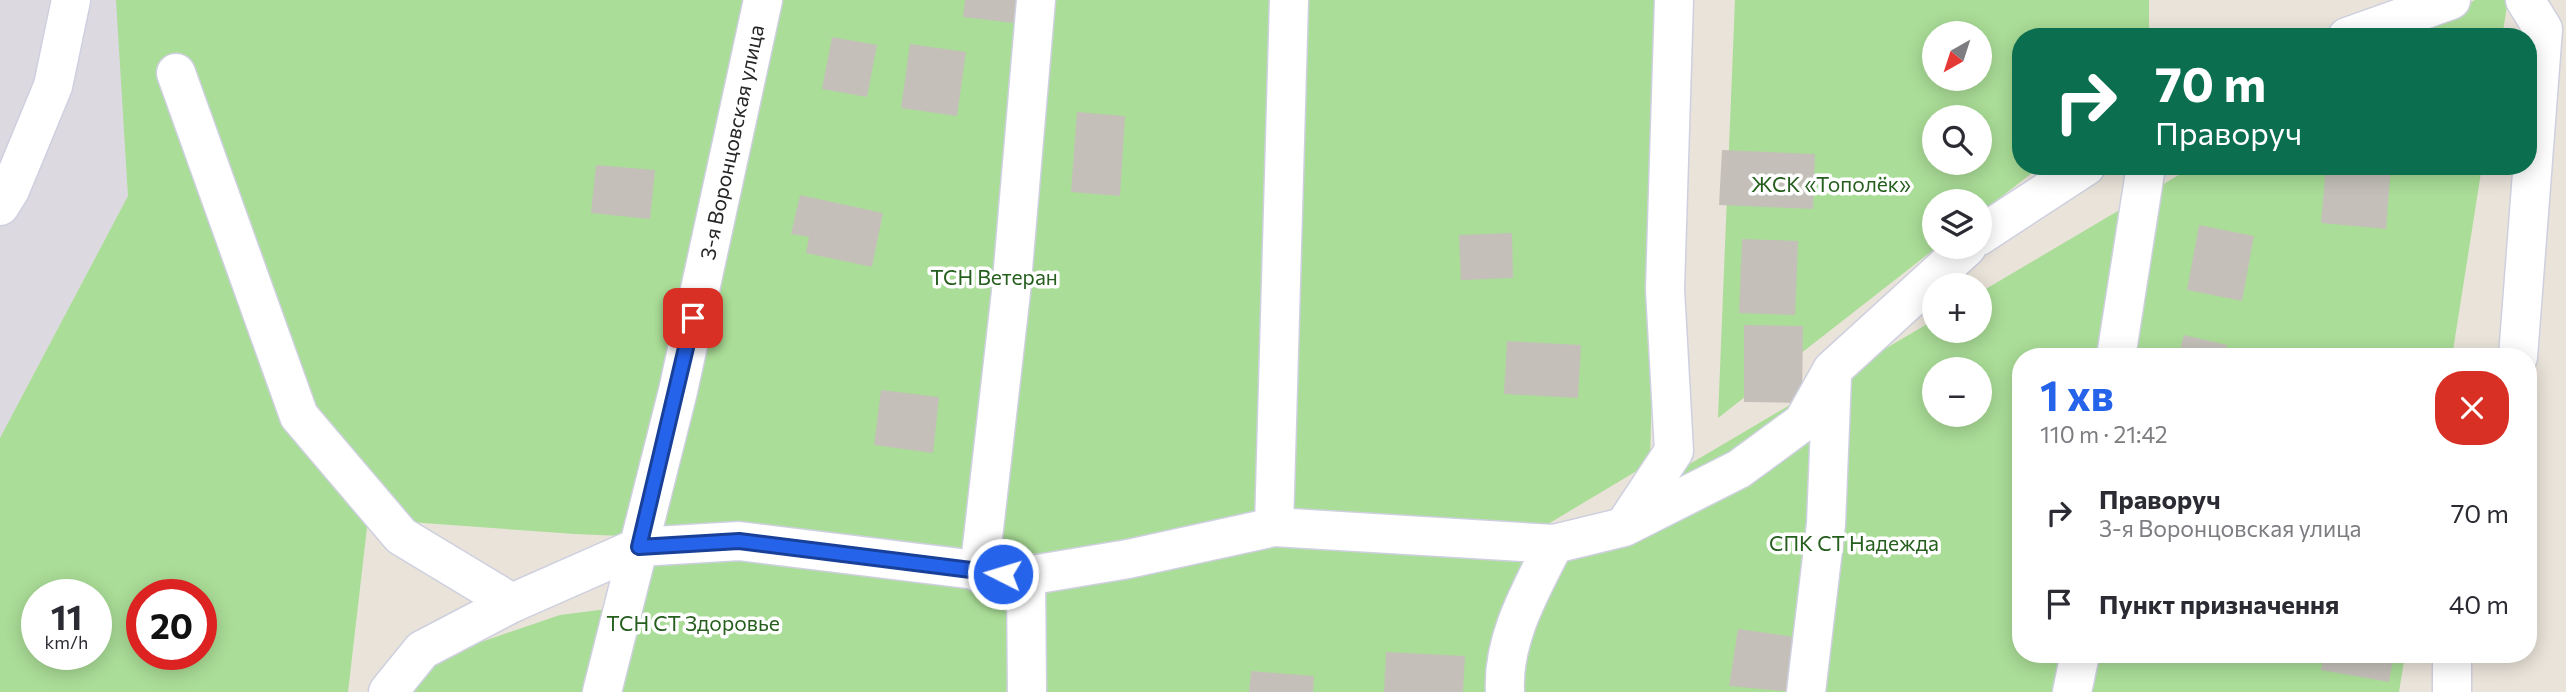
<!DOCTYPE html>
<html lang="uk">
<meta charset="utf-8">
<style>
body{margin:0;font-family:Commissioner,sans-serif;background:#f2f2f3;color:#2b2b33;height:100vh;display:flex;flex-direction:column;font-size:26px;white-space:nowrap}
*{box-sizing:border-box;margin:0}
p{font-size:23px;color:#7c7c81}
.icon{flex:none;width:38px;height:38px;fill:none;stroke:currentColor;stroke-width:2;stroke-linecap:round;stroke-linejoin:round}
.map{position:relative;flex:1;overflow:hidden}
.sheet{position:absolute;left:2012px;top:348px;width:525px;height:315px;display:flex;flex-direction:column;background:#fff;border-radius:28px;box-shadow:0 4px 18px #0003}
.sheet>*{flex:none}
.hud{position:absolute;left:2012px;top:28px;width:525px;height:147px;border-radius:28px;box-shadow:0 4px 18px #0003;background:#0b6e4f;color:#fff;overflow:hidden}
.needle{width:46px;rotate:219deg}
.tools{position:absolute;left:1922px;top:21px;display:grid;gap:14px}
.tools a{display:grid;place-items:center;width:70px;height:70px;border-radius:50%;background:#fff;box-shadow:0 4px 18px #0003;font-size:35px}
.speed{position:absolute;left:21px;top:579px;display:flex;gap:14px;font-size:35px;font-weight:700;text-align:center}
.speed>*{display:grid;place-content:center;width:91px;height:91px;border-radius:50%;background:#fff;box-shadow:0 4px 18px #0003;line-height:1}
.speed small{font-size:18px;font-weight:400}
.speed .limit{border:10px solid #d22;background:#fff;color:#111}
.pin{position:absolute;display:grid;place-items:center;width:60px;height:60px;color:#fff;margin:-30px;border-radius:14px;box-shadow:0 4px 10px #0006}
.me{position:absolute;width:77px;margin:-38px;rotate:275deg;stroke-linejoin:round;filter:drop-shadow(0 0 5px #0008)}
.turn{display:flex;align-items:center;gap:24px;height:147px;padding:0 28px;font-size:32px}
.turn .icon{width:91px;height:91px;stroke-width:2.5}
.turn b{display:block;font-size:49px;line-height:60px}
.round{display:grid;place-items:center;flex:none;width:74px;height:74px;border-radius:28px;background:#f2f2f3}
.summary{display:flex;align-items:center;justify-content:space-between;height:119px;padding:0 28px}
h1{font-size:42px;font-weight:700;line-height:52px;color:#2563eb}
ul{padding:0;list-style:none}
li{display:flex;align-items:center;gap:21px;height:91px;padding:0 28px}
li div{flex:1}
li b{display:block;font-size:26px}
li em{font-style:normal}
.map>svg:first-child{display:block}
</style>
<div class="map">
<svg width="2566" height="692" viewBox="0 0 2566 692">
<rect width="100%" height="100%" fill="#e9e3d9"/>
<!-- industrial -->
<path fill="#dcd9e1" d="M0,0H126L128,196L0,438Z"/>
<!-- green -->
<g fill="#aadd97" fill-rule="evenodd">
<path d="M116,0H1661L1650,463L1538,530L1049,554L575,534L368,519L348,692H0V438L128,196ZM37,595H96V654H37ZM142,595H201V654H142Z"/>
<path d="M1735,0H2149V37H2021V166H2041L1979,214V201H1934V247H1937L1718,418ZM1934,33H1979V79H1934ZM1934,117H1979V163H1934Z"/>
<path d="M2475,0H2508L2502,37H2413Z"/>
<path d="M2194,166H2482L2452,357H2021V654L2405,655L2399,692H1018L1025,587L1006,692H404L446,654L560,615L623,607L639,547L1026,576L1274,527L1554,544L1934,320V331H1979V293ZM1934,369H1979V415H1934Z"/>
</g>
<!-- building -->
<g fill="#c4c0b9">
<path d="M965,0H1025L1023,24L963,17Z"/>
<path d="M832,37L877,45L867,97L822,89Z"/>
<path d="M910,44L966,52L957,116L901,108Z"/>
<path d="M1077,112L1125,116L1120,196L1071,192Z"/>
<path d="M1722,150L1815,154L1813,209L1719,205Z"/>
<path d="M596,165L655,170L650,219L591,213Z"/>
<path d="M2326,166H2391L2386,229L2321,223Z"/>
<path d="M800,195L883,213L872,267L806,253L809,237L791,234Z"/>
<path d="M2199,225L2254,236L2242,301L2187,290Z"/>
<path d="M1512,233L1513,278L1461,280L1459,235Z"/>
<path d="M1742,239L1798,241L1795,315L1739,313Z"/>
<path d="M1744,325L1803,326L1802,403L1744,402Z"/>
<path d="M2184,335L2227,345L2224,357H2178Z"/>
<path d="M1507,341L1581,345L1578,398L1504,394Z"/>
<path d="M881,390L939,397L933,453L874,445Z"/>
<path d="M1738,629L1803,638L1795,692L1729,686Z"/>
<path d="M1386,652L1465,656L1463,692H1384Z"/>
<path d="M2324,654H2394L2389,682L2321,670Z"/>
<path d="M1251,671L1314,676L1313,692H1249Z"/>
</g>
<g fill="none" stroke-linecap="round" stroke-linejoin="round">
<defs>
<g id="minor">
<path d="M2347,37L2451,0"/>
<path d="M176,73L299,416L401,536L512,603L639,547L739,541L1026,576L1128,559L1274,527L1554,544L1624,527L1739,469L1803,422L1832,370L1967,247"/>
<path d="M0,206L10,190L53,86L71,0"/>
<path d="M1979,236L2086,166"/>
<path d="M2116,357L2146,166"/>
<path d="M2518,357L2543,29L2525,0"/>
<path d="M1625,525L1674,451L1665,289L1674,0"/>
<path d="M1274,527L1289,0"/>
<path d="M979,573L1011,292L1036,0"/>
<path d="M1026,576L1027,692"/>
<path d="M388,692L422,650L512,603"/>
<path d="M602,692L678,391L763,0"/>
<path d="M1505,692C1502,639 1531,590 1554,544"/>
<path d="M1806,692L1826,524L1832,377"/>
<path d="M2072,692L2080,654"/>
<path d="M2452,692V654"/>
</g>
</defs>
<!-- minor casing -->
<use href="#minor" stroke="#ced0df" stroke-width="41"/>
<!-- minor -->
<use href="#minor" stroke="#fff" stroke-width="38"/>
</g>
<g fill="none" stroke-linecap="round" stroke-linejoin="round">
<defs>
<path id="route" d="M693,318L639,547L739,541L1003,574"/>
</defs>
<!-- route casing -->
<use href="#route" stroke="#184099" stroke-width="18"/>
<!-- route -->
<use href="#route" stroke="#2563eb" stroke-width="12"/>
</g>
<g text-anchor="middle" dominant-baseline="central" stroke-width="7" stroke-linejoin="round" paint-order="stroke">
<!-- street labels -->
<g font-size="21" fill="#272727" stroke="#fff">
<text transform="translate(731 142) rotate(-78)">3-я Воронцовская улица</text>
</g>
<!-- park labels -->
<g font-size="21" fill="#255e1d" stroke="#fff">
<text x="1831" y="183">ЖСК «Тополёк»</text>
<text x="994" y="276">ТСН Ветеран</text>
<text x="1854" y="542">СПК СТ Надежда</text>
<text x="693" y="622">ТСН СТ Здоровье</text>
</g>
</g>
</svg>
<div class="tools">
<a><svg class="needle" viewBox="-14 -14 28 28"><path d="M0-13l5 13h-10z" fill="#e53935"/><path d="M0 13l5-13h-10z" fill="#7c7c81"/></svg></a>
<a><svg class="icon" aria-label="search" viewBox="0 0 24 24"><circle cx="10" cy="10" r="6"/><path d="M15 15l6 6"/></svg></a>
<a><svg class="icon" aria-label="layers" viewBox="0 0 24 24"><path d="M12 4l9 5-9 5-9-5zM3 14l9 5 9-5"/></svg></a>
<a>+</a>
<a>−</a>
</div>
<div class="speed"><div>11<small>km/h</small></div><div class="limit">20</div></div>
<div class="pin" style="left:693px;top:318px;background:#d93025"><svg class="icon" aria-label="arrive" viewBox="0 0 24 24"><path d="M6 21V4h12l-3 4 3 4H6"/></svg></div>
<svg class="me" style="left:1003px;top:574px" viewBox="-20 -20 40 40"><circle r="17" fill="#2563eb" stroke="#fff" stroke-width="3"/><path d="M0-11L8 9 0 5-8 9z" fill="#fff"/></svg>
<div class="hud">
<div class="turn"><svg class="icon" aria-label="right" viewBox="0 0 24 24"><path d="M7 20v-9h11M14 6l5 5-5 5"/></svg><div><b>70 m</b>Праворуч</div></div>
</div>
<section class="sheet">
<div class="summary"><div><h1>1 хв</h1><p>110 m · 21:42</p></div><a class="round" style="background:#d93025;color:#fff"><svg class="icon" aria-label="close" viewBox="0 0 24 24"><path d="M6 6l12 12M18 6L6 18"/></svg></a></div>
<ul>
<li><svg class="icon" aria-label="right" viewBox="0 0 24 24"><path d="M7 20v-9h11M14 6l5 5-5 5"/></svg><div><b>Праворуч</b><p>3-я Воронцовская улица</p></div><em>70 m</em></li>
<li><svg class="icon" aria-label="arrive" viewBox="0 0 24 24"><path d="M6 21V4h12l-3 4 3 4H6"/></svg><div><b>Пункт призначення</b></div><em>40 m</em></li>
</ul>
</section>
</div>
